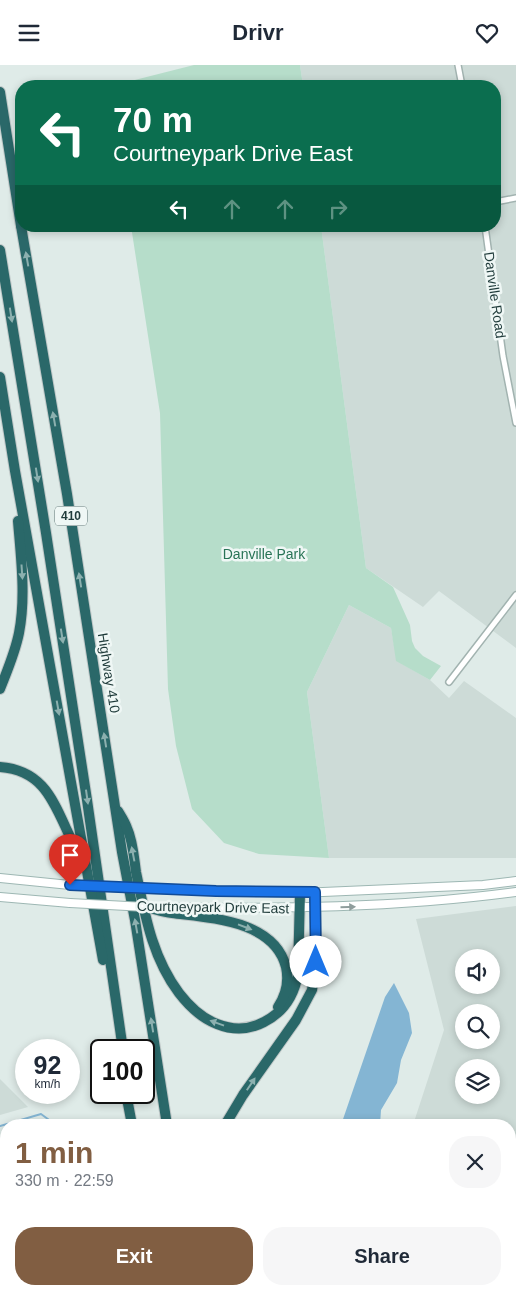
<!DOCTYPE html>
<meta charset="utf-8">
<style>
body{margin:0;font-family:Helvetica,sans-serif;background:#f6f6f7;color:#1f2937;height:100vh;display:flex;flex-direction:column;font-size:19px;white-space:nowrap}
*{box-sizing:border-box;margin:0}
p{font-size:16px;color:#747a83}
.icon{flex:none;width:28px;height:28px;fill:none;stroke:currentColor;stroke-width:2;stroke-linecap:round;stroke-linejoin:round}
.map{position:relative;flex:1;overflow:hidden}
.drawer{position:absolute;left:0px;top:1054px;width:516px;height:176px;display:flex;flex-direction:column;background:#fff;border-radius:20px 20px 0 0;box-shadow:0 2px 8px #0003}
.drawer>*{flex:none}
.top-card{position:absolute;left:15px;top:15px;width:486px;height:152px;border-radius:20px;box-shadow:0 2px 8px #0003;background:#0b6e4f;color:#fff;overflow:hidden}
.fabs{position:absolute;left:455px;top:884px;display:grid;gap:10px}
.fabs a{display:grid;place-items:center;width:45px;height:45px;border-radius:50%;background:#fff;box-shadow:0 2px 8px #0003;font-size:25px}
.speed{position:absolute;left:15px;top:974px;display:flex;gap:10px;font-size:25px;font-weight:700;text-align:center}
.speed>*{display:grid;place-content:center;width:65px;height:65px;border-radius:50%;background:#fff;box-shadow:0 2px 8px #0003;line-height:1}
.speed small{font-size:12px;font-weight:400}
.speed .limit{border:2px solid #111;border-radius:8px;background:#fff;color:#111}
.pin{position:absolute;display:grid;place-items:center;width:42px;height:42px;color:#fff;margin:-51px -21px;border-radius:50% 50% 50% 0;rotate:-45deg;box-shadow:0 0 5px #0007}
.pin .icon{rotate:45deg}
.me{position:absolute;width:55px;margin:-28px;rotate:0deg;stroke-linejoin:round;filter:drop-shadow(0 0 4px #0008)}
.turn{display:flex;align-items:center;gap:18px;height:105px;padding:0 15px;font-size:22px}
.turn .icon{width:65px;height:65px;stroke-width:2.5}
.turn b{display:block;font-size:35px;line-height:42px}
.lanes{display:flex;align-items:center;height:48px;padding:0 15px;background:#0003;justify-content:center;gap:25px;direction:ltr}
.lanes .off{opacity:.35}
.round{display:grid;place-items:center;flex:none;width:52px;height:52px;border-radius:20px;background:#f6f6f7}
.overview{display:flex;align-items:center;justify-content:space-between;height:85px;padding:0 15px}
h1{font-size:30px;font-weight:700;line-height:38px;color:#815e42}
.action{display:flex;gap:10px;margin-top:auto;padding:10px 15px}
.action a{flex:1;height:58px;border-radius:20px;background:#815e42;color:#fff;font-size:20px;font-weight:700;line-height:58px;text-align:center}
.action a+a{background:#f6f6f7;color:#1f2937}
header{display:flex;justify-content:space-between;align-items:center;height:65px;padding:0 15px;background:#fff;font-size:22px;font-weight:700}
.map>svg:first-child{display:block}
</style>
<header><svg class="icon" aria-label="menu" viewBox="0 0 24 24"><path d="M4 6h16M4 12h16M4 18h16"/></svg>Drivr<svg class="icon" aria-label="heart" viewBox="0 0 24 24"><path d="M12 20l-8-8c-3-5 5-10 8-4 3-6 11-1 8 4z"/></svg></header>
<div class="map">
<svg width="516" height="1229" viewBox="0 0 516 1229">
<rect width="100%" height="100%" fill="#dfebe8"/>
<!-- built -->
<g fill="#cddbd7" fill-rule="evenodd">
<path d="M300,0H516V583L439,526L423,542L366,503L321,161H495V21H303Z"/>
<path d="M349,540L391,563L397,596L430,615L449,633L464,616L516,653V793H329L307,627Z"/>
<path d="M516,841V1229H336L357,1224H510V1060H413L444,965L416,854ZM464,892H491V920H464ZM464,948H491V975H464ZM464,1002H491V1030H464Z"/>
<path d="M0,1014L28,1042L0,1050Z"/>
<path d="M6,1175V1224H89L90,1229H0V1177Z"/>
</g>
<!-- green -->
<g fill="#b6ddca">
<path d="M194,0H300L303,21H111Z"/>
<path d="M131,161H321L366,503L393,522L410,560L412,576L415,583L423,591L441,601L430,615L396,596L391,563L349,540L307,627L329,793L259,789L224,778L192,744L176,681L168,624L160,348Z"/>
</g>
<!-- water -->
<path fill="#84b5d3" d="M394,918L409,948L412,968L401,995L397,1018L381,1045L380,1060H341L385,932Z"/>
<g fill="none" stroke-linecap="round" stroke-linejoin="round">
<!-- stream -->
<g stroke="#84b5d3" stroke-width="2">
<path d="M0,1061L41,1049L56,1060"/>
<path d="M95,1224L96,1229"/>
</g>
<defs>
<g id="minor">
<path d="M458,0L462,21"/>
<path d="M495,137L516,133"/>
<path d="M485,161L503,291L516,358"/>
<path d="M449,617L516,530"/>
<path d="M510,1164L516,1162"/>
</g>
<g id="secondary">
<path d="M0,813L70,820"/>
<path d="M149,824L300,828L483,820L516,816"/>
<path d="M0,832L70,838"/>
<path d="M158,842C278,844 397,843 516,827"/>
</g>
<g id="motorway">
<path d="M0,27L21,161"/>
<path d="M21,161L67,429L122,787L135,855L167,1060"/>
<path d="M0,185L46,468L87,735L123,985"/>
<path d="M0,312L15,406L103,895"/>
<path d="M0,624C7,606 15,588 19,568C26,532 21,493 18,456"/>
<path d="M0,702C39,705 51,730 65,761C71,774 78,788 81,802"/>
<path d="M118,746C121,751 125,757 127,763C133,776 134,793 136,807C145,850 152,892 179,928C189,941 201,953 217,959C232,965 249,965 264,957C284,947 294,931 298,909L300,828"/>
<path d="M146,842C155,844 163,847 172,848C210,853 274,855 286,902C289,916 286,930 278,942"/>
<path d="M126,1028L132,1060"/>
<path d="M225,1060L243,1030L296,955L312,925L316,897L315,827"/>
<path d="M160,1224L161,1229"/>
<path d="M192,1224V1229"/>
<path d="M202,1224L203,1229"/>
<path d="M221,1224L222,1229"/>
</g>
</defs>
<!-- minor casing -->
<use href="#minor" stroke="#a2b3b0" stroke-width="8"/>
<!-- secondary casing -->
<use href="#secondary" stroke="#9db7b3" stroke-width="10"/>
<!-- motorway casing -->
<use href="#motorway" stroke="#c0c8c8" stroke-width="12"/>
<!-- minor -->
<use href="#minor" stroke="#fff" stroke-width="5"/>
<!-- secondary -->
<use href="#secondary" stroke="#fff" stroke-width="8"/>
<!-- motorway -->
<use href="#motorway" stroke="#2a6869" stroke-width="10"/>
<defs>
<g id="secondary-bridge">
<path d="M70,820L149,824"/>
<path d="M70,838L146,842"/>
</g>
</defs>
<!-- secondary-bridge casing -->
<use href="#secondary-bridge" stroke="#9db7b3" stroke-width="10" stroke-linecap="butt"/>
<!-- secondary-bridge -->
<use href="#secondary-bridge" stroke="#fff" stroke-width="8"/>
</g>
<!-- one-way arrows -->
<defs><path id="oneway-solid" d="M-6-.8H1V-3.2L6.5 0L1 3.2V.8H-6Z" transform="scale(1.25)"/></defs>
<g fill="#8cb0af">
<use href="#oneway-solid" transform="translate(27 194) rotate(-100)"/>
<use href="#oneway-solid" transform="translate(11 250) rotate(81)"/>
<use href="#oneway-solid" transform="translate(54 354) rotate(-100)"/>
<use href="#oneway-solid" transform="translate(37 410) rotate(81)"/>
<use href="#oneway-solid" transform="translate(22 507) rotate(86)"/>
<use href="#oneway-solid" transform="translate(80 515) rotate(-99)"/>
<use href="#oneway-solid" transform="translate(62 571) rotate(81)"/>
<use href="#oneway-solid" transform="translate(58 643) rotate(80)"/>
<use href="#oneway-solid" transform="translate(105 675) rotate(-99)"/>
<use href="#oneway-solid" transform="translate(87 732) rotate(82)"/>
<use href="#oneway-solid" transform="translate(133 789) rotate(-101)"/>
<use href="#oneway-solid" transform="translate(136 861) rotate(-100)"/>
<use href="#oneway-solid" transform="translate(245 862) rotate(21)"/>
<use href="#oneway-solid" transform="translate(217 958) rotate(-160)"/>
<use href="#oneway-solid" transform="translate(152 960) rotate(-99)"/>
<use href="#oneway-solid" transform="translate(251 1019) rotate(-56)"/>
</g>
<use fill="#8f9d9c" href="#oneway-solid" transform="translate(348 842) rotate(-2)"/>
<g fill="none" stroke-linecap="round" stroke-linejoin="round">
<defs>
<path id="route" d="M70,820L216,826L315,827L316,897"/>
</defs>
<!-- route casing -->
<use href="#route" stroke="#114b97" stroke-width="12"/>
<!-- route -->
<use href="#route" stroke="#1a73e8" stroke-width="9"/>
</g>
<g text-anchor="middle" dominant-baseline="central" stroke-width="5" stroke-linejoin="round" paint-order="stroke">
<!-- shield labels -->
<rect fill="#eff7f5" stroke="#5d7372" stroke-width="1" x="55" y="441.5" width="32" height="19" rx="4"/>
<g font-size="12" font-weight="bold" fill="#1f3b3a">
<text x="71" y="451">410</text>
</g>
<!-- street labels -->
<g font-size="14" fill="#1f3b3a" stroke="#eff7f5">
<text transform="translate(495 230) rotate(82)">Danville Road</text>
<text transform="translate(109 608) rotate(81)">Highway 410</text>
<text transform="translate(213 842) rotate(1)">Courtneypark Drive East</text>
</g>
<!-- park labels -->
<g font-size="14" fill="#287456" stroke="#eff7f5">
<text x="264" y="489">Danville Park</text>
</g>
</g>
</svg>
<div class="fabs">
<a><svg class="icon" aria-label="sound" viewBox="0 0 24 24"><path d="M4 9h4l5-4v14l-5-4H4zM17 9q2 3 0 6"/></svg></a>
<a><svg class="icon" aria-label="search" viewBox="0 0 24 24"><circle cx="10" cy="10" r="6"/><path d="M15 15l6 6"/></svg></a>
<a><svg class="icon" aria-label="layers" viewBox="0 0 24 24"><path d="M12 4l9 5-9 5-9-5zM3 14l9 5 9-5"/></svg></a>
</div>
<div class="speed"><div>92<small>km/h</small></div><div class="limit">100</div></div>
<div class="pin" style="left:70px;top:820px;background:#d93025"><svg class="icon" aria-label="arrive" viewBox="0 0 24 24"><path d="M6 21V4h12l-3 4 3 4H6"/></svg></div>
<svg class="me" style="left:316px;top:897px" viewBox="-20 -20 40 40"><circle r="19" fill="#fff"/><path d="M0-13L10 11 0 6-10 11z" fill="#1a73e8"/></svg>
<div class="top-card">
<div class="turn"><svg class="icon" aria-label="left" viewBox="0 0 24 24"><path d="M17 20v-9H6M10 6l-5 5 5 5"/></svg><div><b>70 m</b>Courtneypark Drive East</div></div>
<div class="lanes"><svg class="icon" aria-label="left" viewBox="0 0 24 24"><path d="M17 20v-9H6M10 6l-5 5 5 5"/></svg><svg class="icon off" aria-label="ahead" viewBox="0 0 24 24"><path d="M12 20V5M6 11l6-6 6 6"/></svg><svg class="icon off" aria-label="ahead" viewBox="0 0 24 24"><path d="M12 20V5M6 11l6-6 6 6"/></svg><svg class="icon off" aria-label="right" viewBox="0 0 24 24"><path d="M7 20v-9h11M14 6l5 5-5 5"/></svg></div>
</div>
<section class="drawer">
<div class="overview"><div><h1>1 min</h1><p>330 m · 22:59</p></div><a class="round"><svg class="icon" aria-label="close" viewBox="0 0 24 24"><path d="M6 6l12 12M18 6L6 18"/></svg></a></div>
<div class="action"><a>Exit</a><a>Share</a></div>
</section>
</div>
